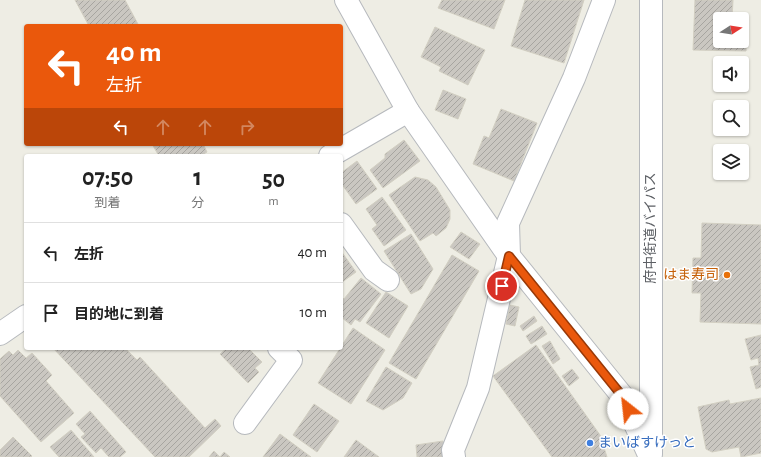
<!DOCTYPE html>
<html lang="ja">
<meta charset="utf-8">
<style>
body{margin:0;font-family:"Alegreya Sans","Noto Sans JP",sans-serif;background:#f6f6f6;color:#222;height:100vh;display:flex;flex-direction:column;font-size:15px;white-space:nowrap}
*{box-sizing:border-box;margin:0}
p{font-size:13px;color:#767676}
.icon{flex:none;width:22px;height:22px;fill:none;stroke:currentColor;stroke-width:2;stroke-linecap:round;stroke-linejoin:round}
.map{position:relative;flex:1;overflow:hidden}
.details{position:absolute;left:24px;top:154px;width:319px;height:196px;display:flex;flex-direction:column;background:#fff;border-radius:4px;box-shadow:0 1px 3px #0004}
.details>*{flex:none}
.hud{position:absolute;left:24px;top:24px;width:319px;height:122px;border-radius:4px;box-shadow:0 1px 3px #0004;background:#ea580c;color:#fff;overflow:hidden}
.needle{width:26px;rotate:78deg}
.fabs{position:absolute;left:713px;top:12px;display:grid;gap:8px}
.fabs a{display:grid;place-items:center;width:36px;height:36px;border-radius:4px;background:#fff;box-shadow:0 1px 3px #0004;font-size:20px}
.pin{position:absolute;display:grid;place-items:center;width:34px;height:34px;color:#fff;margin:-17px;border:2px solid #fff;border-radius:50%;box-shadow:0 1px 4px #0007}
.me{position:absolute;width:44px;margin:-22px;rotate:331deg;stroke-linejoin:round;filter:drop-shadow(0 0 3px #0008)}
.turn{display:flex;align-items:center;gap:14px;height:84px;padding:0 16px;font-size:18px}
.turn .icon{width:52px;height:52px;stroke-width:2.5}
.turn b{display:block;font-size:28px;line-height:34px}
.lanes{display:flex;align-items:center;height:38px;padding:0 16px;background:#0003;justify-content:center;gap:20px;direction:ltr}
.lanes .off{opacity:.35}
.eta{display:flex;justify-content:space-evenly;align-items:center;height:68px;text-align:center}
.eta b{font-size:24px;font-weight:700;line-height:28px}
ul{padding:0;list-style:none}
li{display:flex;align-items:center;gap:12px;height:60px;padding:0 16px;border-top:1px solid #e0e0e0}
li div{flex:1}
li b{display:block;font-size:15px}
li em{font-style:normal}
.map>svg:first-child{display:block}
</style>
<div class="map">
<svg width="761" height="457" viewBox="0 0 761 457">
<defs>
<pattern id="building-hatch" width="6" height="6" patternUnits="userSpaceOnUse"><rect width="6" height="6" fill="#cac7c1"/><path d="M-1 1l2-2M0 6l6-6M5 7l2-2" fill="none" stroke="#a7a5a0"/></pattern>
</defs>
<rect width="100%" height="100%" fill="#eeede4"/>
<!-- building -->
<g fill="url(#building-hatch)" stroke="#d2cfc2">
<path d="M75,0H125L139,26H89Z"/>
<path d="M442,0H505L494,29L438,8Z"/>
<path d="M525,0H584L564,63L511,46Z"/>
<path d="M695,0H733L732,19H720V41H742V23H747L746,51L693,50Z"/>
<path d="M435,27L485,50L468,85L439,71L441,67L421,57Z"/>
<path d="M443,90L466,99L458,119L435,110Z"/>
<path d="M501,109L537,123L514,181L473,164L484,136L489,138Z"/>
<path d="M404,140L420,161L383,188L370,170L385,158V154Z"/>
<path d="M152,144H203L207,152L200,156H159Z"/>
<path d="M357,161L377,189L356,204L341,183V173Z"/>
<path d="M415,177L428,180L436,187L450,210V219L446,228L436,236L433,233L420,241L389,195Z"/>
<path d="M382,197L406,230L384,246L372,229L377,225L366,209Z"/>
<path d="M702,223L761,225V324L700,322L701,293H692L693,258H701Z"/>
<path d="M461,232L480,244L469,259L450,247Z"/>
<path d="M411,234L433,269L421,289L411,294L384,251Z"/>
<path d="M341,251L356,272L341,283Z"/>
<path d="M452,255L479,271L416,379L389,363Z"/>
<path d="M361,278L381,294L360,322L355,319L351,325L341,317V297L344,299Z"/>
<path d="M386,292L408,306L389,338L366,323Z"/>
<path d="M510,305L519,307L515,326L506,324Z"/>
<path d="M534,316L537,321L523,331L520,326Z"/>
<path d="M542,326L547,334L531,344L526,336Z"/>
<path d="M353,328L385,350L351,404L318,383Z"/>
<path d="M761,335V387L756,389L750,367L759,365L758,358L751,360L745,339Z"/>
<path d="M550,341L560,359L553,364L542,346Z"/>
<path d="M536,345L600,435L607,457H552L493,376Z"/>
<path d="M53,348H125L137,360L140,357L205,428L215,419L221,426L189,457H155Z"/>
<path d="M227,348H248L262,362L255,368L259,372L248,383L220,354Z"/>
<path d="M18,350L26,358L32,353L52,375L46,381L74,413L41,442L0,396V359L9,351L13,355Z"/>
<path d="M386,367L412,383L403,398L383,410L366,401Z"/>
<path d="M572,369L579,378L569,386L562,376Z"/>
<path d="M761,398V453L741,457L739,447L712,452L706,449L698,407L729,400L730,404Z"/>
<path d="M314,404L339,421L317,452L293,435Z"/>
<path d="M90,411L126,452L120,457H109L101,448L96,453L81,437L85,434L76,424Z"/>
<path d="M71,430L94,457H59L50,447Z"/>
<path d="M280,434L311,457H263Z"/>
<path d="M13,437L32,456L31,457H0V450Z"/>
<path d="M356,440L379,457H344Z"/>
<path d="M443,441L445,457H417L416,445Z"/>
<path d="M214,451L220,457L224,452L230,457H209Z"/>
</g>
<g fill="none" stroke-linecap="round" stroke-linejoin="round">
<defs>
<g id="minor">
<path d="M346,0L408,111L509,256L623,397L650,457"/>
<path d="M651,0V454"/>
<path d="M330,156L408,111"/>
<path d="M341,224L374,270L388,280"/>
<path d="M0,334L26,316"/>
<path d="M245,423L291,360L279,348"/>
<path d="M454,457L453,450L478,388L509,256L508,223L574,78L604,0"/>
</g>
</defs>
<!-- minor casing -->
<use href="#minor" stroke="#b6b9bd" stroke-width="24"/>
<!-- minor -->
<use href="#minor" stroke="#fff" stroke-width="22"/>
</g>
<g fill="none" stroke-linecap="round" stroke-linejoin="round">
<defs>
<path id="route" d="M502,286L509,256L623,397L628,409"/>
</defs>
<!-- route casing -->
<use href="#route" stroke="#983908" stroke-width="10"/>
<!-- route -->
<use href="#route" stroke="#ea580c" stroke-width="7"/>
</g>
<!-- markers -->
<circle fill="#e8710a" stroke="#fff" stroke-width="1.5" cx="727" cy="275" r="4"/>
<circle fill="#3f7fe0" stroke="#fff" stroke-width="1.5" cx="590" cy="443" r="4"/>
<g text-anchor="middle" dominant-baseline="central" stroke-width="3" stroke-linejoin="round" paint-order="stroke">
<!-- street labels -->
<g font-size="14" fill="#5c5f64" stroke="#fff">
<text transform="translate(651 228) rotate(-90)">府中街道バイパス</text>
</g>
<!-- food labels -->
<g font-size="14" fill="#c56008" stroke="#fff" text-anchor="end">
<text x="719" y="275">はま寿司</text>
</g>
<!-- shop labels -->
<g font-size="14" fill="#366cbe" stroke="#fff" text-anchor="start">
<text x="598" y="443">まいばすけっと</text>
</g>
</g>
</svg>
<div class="fabs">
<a><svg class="needle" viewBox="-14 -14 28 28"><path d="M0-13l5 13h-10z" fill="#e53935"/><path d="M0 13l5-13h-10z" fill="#767676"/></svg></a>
<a><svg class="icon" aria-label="sound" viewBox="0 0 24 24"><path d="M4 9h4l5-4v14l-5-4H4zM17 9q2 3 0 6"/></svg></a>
<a><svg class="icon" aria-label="search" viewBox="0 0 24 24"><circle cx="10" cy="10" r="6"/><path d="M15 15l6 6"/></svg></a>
<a><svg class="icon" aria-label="layers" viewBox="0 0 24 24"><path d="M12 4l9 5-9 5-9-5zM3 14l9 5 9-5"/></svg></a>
</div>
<div class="pin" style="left:502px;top:286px;background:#d93025"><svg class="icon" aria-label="arrive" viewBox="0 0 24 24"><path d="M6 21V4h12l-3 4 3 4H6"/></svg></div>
<svg class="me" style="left:628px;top:409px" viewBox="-20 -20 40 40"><circle r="19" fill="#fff"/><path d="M0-13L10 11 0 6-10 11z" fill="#ea580c"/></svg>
<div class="hud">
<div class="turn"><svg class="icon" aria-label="left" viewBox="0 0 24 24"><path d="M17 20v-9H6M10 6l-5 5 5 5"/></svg><div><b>40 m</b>左折</div></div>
<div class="lanes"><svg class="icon" aria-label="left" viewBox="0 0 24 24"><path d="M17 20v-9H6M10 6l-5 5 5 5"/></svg><svg class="icon off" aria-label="ahead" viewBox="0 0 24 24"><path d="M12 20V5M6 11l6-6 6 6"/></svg><svg class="icon off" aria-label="ahead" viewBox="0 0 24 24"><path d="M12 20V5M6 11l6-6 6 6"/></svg><svg class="icon off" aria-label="right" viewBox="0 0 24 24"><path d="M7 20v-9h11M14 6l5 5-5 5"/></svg></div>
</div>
<section class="details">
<div class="eta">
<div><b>07:50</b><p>到着</p></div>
<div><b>1</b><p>分</p></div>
<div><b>50</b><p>m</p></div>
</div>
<ul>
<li><svg class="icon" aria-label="left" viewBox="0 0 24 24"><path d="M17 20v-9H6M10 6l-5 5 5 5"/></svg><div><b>左折</b></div><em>40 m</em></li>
<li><svg class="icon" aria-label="arrive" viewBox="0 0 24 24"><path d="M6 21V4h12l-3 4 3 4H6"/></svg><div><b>目的地に到着</b></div><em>10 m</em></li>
</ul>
</section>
</div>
